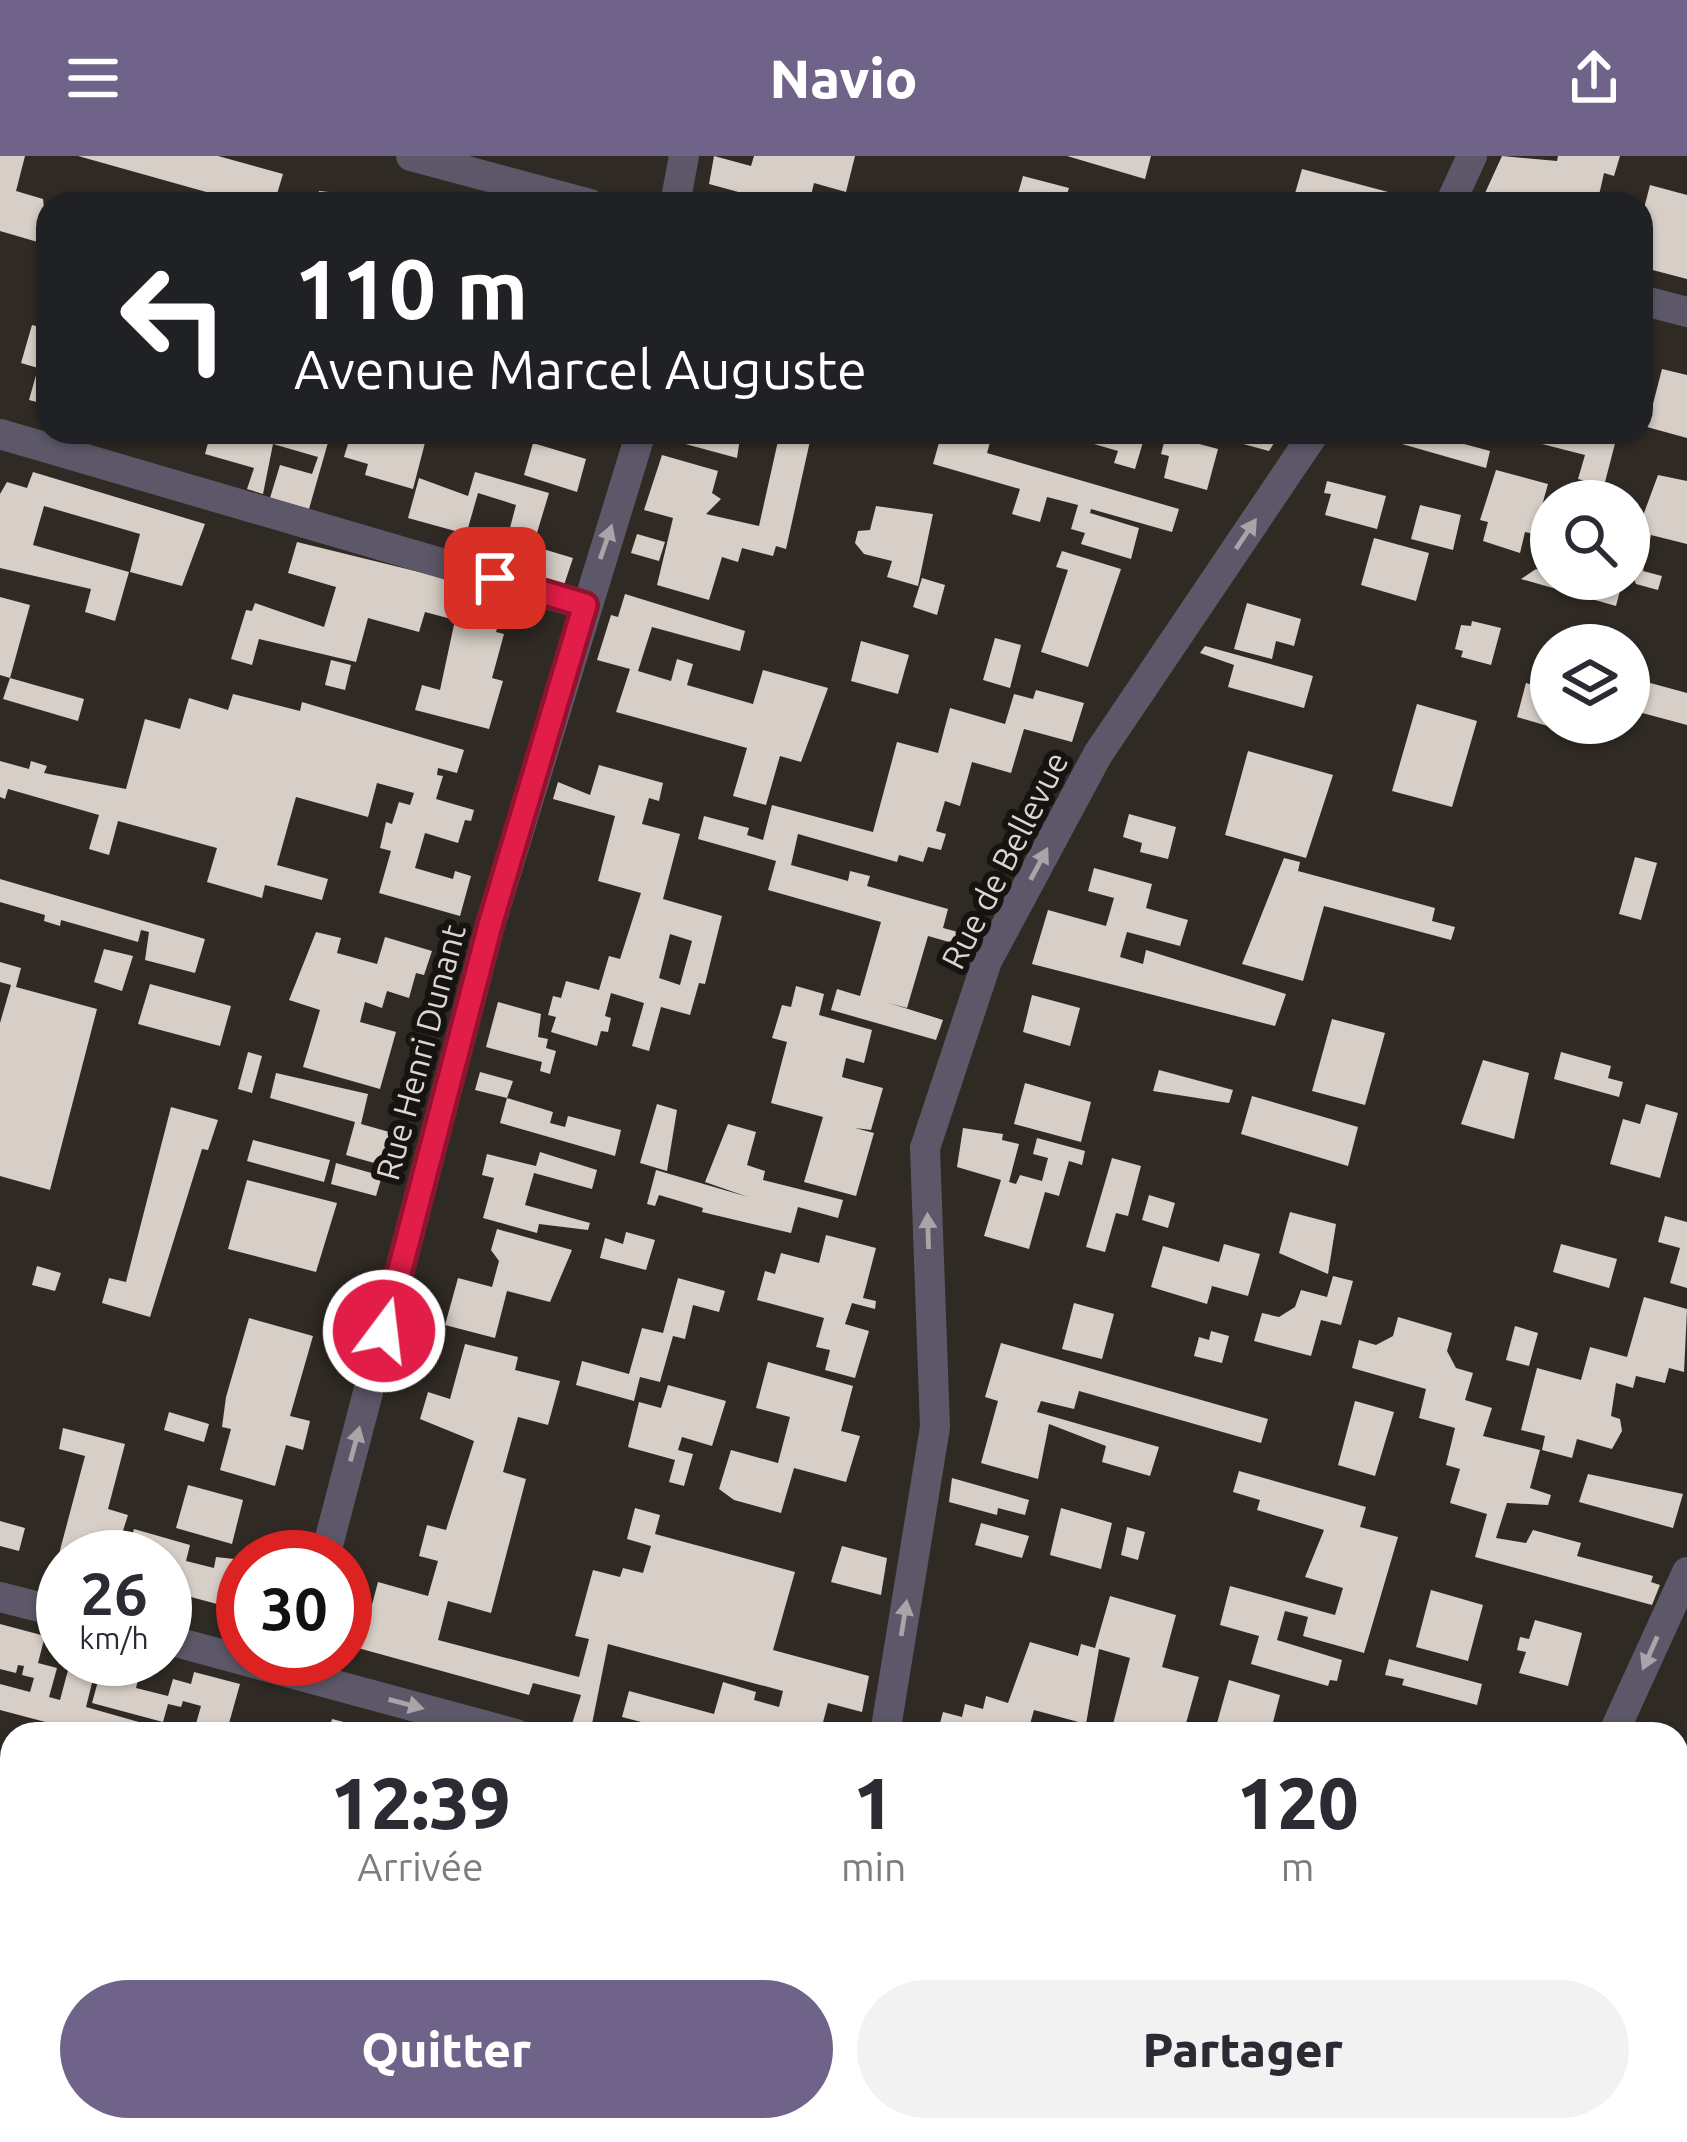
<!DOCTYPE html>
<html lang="fr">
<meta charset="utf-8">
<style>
body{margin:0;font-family:Ubuntu,sans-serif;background:#f2f2f3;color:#2b2b33;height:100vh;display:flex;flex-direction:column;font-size:45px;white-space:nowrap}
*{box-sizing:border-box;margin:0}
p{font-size:39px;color:#7c7c81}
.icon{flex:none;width:66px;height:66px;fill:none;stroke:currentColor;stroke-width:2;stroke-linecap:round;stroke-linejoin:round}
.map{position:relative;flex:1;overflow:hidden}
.drawer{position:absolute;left:0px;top:1566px;width:1689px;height:420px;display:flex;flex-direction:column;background:#fff;border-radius:36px 36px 0 0;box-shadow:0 3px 9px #0004}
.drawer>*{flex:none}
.hud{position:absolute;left:36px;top:36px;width:1617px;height:252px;border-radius:36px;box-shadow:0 3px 9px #0004;background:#202124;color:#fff;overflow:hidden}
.buttons{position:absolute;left:1530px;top:324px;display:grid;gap:24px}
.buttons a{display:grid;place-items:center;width:120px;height:120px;border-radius:50%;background:#fff;box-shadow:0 3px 9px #0004;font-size:60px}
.speed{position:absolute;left:36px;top:1374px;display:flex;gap:24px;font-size:60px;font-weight:700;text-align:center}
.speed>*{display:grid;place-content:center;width:156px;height:156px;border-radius:50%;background:#fff;box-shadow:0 3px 9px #0004;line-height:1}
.speed small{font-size:30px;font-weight:400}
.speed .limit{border:18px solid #d22;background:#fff;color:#111}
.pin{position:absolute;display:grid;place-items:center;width:102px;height:102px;color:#fff;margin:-51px;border-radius:24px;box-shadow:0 6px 18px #0006}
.me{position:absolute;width:132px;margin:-66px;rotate:15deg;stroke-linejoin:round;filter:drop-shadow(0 0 9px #0008)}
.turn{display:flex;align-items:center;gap:42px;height:252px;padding:0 60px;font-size:54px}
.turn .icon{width:156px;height:156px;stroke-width:2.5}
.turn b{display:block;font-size:84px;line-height:102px}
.eta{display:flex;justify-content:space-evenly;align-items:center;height:204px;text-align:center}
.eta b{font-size:72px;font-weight:800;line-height:84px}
.cta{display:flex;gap:24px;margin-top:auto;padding:24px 60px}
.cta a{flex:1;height:138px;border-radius:72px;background:#6f6389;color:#fff;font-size:48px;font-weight:800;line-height:138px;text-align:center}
.cta a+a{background:#f2f2f3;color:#2b2b33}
header{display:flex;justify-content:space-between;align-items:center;height:156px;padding:0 60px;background:#6f6389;color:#fff;font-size:54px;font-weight:800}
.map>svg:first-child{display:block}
</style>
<header><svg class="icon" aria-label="menu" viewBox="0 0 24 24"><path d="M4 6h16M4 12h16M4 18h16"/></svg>Navio<svg class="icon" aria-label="share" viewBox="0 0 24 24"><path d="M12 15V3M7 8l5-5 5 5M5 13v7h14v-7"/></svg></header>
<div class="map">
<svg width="1687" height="1986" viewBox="0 0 1687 1986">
<rect width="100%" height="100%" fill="#302a24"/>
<!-- built -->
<path fill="#3e3329" d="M834,1974H1431L1425,1986H831Z"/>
<!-- building -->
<g fill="#d7cfc7" fill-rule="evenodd">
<path d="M0,0H25L16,35L43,43L48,89L0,75Z"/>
<path d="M78,0H218L283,18L274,48H249Z"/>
<path d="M714,0L751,10L754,0H855L846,36L814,27L809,48H782L709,28Z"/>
<path d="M1067,0H1151L1145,23Z"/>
<path d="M1502,0L1557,5L1558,0H1620L1614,20L1604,17L1597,48H1480Z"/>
<path d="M1302,13L1388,36L1384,48H1292Z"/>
<path d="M1023,20L1069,32L1064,48H1015Z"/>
<path d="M1650,29L1687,39V123L1641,111V64Z"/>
<path d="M319,35L339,37L376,48H315Z"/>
<path d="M32,169L48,173V249L29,244L38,212L21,207Z"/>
<path d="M1662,213L1687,219V282L1647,271Z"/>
<path d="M211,276H331L309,353L270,342L280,309L312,318L318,301L273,288L263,338L247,333L254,312L205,298Z"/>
<path d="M416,276L427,279L413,333L365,319L368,308L344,301L350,281L338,277Z"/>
<path d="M500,276H536L533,287L586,303L577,336L524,319L533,287Z"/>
<path d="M668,276H741L737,302L667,283Z"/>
<path d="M780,276H812L786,393L776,390L773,400L742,392L738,406L722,401L709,444L657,429L673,362L644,354L662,299L718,315L712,337L721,343L706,358L759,370Z"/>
<path d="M942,276H993L987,297L1179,353L1172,376L1091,353L1090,357L1139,372L1131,403L1081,388L1085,377L1071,373L1078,349L1047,341L1040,366L1012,358L1020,333L933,308Z"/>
<path d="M1053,276H1146L1135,313L1114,307L1118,295Z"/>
<path d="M1239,276H1281L1269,295L1236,286Z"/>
<path d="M1383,276H1444L1442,282L1490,295L1486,312L1381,282Z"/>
<path d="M1545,276H1618L1604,330L1578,323L1585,299L1542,288Z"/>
<path d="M1166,279L1218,293L1207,334L1164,322L1169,300L1161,298Z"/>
<path d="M1496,314L1548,328L1534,378L1525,376L1520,397L1483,385L1488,366L1480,364Z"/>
<path d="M33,316L205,368L182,430L130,416L140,378L44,350L33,389L129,416L115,465L85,456L91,433L0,412V338L7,326L27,332Z"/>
<path d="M475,316L549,337L533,390L573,402L564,429L460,400L466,378L408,362L419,322L468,340ZM478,337L516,349L507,383L468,372Z"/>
<path d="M1658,319L1687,325V388L1651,379L1643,415L1662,420L1658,434L1636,428L1629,411V374L1637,376Z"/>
<path d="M1327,325L1386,340L1377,373L1325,359L1331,338L1324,337Z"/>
<path d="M1420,349L1461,359L1453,394L1411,383Z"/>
<path d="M876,350L933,358L918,430L887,421L892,405L864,398L855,387L858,375L870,374Z"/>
<path d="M637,378L665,386L659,405L631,397Z"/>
<path d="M1374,382L1429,397L1416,445L1361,429Z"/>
<path d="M297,386L460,426L458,434L505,446L496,476L504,478L492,522L503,525L489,573L415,554L422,529L440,534L455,464L425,456L419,476L368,462L356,506L259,483L252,509L231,503L246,454L252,455L255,447L324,471L336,431L288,417Z"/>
<path d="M1062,395L1121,413L1088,511L1041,496L1068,414L1056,411Z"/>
<path d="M1536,413L1551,417V423L1610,428L1623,423L1616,450L1521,423Z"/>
<path d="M922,422L945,429L937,459L913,451Z"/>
<path d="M625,438L745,475L740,495L652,471L638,515L671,525L677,503L693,508L687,529L753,548L763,514L828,532L801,606L780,600L766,649L733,640L747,592L616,556L630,513L597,504L611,459L618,461Z"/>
<path d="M0,441L30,449L10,522L0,519Z"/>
<path d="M1247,447L1301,463L1294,490L1276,485L1272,503L1234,493Z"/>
<path d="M1472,465L1501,472L1491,509L1461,501L1463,495L1455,493L1461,469L1471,470Z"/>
<path d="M995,482L1021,489L1010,532L983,524Z"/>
<path d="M861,485L909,499L898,538L851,525Z"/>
<path d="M1205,490L1313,520L1304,552L1228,531L1234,509L1200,497Z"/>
<path d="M331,504L351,509L345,534L325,529Z"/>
<path d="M10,522L84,543L78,565L3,543Z"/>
<path d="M1643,525L1687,537V569L1635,555Z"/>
<path d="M1526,527L1551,535V571L1517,561Z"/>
<path d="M1036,534L1084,547L1072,586L1024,573L1011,617L972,606L960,650L945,645L936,675L946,678L941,694L928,691L923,706L899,699L897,706L798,678L791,709L848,725L850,715L870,720L867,730L948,753L943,772L973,780L967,791L928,780L907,852L889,847L943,864L936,884L831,854L837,833L860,840L881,766L768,734L776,705L698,683L704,660L749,672L747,679L763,684L772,649L873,676L897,586L938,597L950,552L1005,568L1014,538L1033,543Z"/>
<path d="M233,538L300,555L302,546L464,594L457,617L438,612L437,619L443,620L436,643L474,654L471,665L465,664L458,687L425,677L415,712L453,723L455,715L471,720L460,760L379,737L391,695L380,692L386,666L392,668L399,646L410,649L414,637L377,627L368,661L296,641L277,709L328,723L322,744L265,729L262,742L207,726L217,692L118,665L109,699L89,693L99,659L8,633L5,643L0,641V605L29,613L31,605L47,610L44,617L126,633L145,563L180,573L189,542L228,554Z"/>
<path d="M1417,548L1477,565L1452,651L1392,635Z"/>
<path d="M1248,595L1333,619L1306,702L1225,679Z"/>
<path d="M599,609L663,627L659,645L649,642L642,668L680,678L663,743L722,760L705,828L699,827L690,859L661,851L649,895L632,890L644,847L611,837L605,860L611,862L608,876L601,875L597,890L551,876L556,861L548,859L553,840L561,842L566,825L599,834L609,800L620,803L641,737L598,725L615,660L553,643L558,626L590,639ZM670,778L692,785L680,829L659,822Z"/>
<path d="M1129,658L1176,671L1168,703L1140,696L1142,687L1123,681Z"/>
<path d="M1635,701L1657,707L1641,764L1619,758Z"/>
<path d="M1284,702L1300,706L1298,715L1435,752L1432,765L1455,771L1451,784L1324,750L1303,825L1242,808Z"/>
<path d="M1094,712L1152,728L1146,752L1188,764L1180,790L1127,776L1120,801L1143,808L1146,794L1286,838L1275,870L1032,808L1048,754L1106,770L1114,742L1088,735Z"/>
<path d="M0,723L205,783L195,817L145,804L149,776L141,774L138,786L61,764L60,770L44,765L45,759L0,746Z"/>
<path d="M316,776L341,782L337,797L377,808L385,781L432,795L424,819L416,817L409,842L387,835L382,852L365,846L360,866L396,876L380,933L303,911L320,854L289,844Z"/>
<path d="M104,793L133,800L122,835L94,826Z"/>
<path d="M0,806L21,812L16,831L97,853L50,1034L0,1020V867L11,829L0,826Z"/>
<path d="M150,828L231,850L220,890L138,868Z"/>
<path d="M796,830L824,838L819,859L872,874L864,907L846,902L842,921L883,932L871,974L855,972L874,977L856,1040L804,1026L823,961L771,947L787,886L772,882L782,849L791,851Z"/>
<path d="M1032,839L1080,852L1070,890L1023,876Z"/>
<path d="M498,846L541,858L538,881L548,883L546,892L556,895L550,918L540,915L542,906L486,891Z"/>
<path d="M1332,863L1385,877L1365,949L1312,935Z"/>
<path d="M248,896L262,900L252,937L238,933Z"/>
<path d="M1561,896L1611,910L1608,922L1623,926L1619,941L1554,923Z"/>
<path d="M1483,904L1529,917L1514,983L1461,968Z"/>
<path d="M1159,914L1233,934L1229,947L1153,935Z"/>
<path d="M480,916L513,925L507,942L553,956L550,967L565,971L568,960L621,974L615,1000L500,967L507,942L475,934Z"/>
<path d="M276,917L368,938L361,968L407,981L399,1014L346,999L355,966L270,942Z"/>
<path d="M1025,927L1091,946L1081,986L1014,968Z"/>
<path d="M1252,940L1358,971L1348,1010L1241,978Z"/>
<path d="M657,948L677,954L667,1015L640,1007Z"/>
<path d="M1646,948L1678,957L1660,1022L1610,1008L1623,963L1640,968Z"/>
<path d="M171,951L218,964L208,994L202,993L150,1161L102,1147L109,1122L126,1126Z"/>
<path d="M728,968L756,976L747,1009L765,1015L763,1024L843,1044L838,1062L798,1051L791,1077L702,1056L703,1052L659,1039L655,1050L647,1048L656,1014L748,1041L705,1026Z"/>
<path d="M963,972L1003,978L1002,984L1019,988L1009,1026L1016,1028L1020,1019L1042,1025L1048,1002L1033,998L1037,982L1085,995L1082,1009L1069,1005L1059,1040L1045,1036L1029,1093L984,1080L1001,1024L957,1011Z"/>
<path d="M253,984L330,1004L324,1026L247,1005Z"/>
<path d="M540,996L597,1014L592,1033L534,1017L525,1049L590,1067L588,1074L539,1068L537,1077L483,1062L494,1022L482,1019L487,998L536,1010Z"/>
<path d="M1112,1002L1141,1010L1128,1060L1116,1057L1105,1096L1086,1091Z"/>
<path d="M336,1007L382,1020L376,1040L331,1028Z"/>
<path d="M247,1024L337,1047L316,1116L228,1093Z"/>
<path d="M1149,1039L1175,1047L1168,1072L1142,1064Z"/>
<path d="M1290,1056L1336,1068L1328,1118L1279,1097Z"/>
<path d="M1665,1060L1687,1066V1132L1670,1127L1680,1092L1658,1086Z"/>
<path d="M497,1073L572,1094L550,1146L507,1135L495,1182L445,1169L458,1122L492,1131L499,1105L491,1094Z"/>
<path d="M626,1076L655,1084L646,1114L600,1102L605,1082L623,1088Z"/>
<path d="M826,1079L876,1092L863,1142L876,1145L875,1153L852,1147L845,1168L869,1175L855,1222L825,1214L830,1194L816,1191L824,1162L757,1144L765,1115L775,1118L781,1097L819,1107Z"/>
<path d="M1224,1088L1260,1098L1248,1140L1212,1130L1207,1148L1151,1131L1163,1090L1219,1106Z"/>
<path d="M1561,1088L1617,1103L1609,1132L1553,1116Z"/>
<path d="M37,1110L61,1117L55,1135L32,1129Z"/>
<path d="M1333,1120L1353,1125L1341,1169L1321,1164L1311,1200L1254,1185L1262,1157L1279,1161L1295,1151L1301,1134L1327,1141Z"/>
<path d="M678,1122L725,1135L719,1156L693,1149L685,1183L673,1180L660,1226L640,1221L634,1245L576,1229L582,1205L629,1218L642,1172L663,1177Z"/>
<path d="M1644,1141L1687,1153L1684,1216L1669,1212L1665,1227L1636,1220L1633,1232L1616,1227L1611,1260L1620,1263L1622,1275L1612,1293L1577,1283L1572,1302L1542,1294L1545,1280L1521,1274L1537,1212L1581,1224L1590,1191L1627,1201Z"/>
<path d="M1074,1147L1114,1158L1102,1203L1062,1193Z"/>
<path d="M1398,1161L1452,1177L1447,1195L1456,1212L1473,1217L1465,1244L1492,1252L1483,1280L1540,1294L1530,1332L1551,1339L1548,1349L1507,1347L1496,1382L1526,1387L1533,1374L1581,1387L1577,1400L1653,1420L1651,1426L1660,1429L1652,1449L1475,1401L1487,1358L1450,1347L1460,1313L1446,1309L1455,1272L1419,1262L1426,1233L1352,1212L1359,1184L1376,1189L1393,1180Z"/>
<path d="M249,1162L313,1180L290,1260L310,1265L303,1294L286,1289L275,1330L220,1314L231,1273L222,1271L226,1241Z"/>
<path d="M1515,1170L1538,1177L1529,1210L1506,1204Z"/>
<path d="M1211,1175L1229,1180L1222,1207L1194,1200L1199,1181L1209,1184Z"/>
<path d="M1001,1187L1268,1263L1261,1287L1079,1235L1074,1253L1041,1245L1037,1256L1159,1291L1150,1320L1102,1306L1106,1290L1049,1268L1038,1323L981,1307L998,1245L985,1241Z"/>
<path d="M465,1188L518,1201L515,1214L560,1225L548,1269L518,1261L503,1316L526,1323L491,1457L448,1445L438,1484L579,1521L589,1483L575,1480L593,1414L620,1421L623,1412L643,1417L651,1390L627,1383L635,1352L660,1359L655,1378L795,1416L773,1494L869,1520L862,1556L828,1547L820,1578H687L622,1561L629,1535L714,1558L723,1526L756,1536L754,1544L779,1551L783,1535L608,1488L591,1573L572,1568L581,1539L533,1527L529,1539L347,1489L355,1461L368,1464L378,1426L428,1440L438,1405L419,1400L427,1369L446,1374L474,1285L420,1263L428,1236L450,1243Z"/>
<path d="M768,1206L853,1230L841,1275L860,1280L846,1326L794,1312L781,1357L734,1344L719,1333L731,1294L778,1307L790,1261L756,1252Z"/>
<path d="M668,1229L726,1245L712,1290L682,1281L678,1294L693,1298L684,1330L669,1326L675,1304L628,1291L639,1246L661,1252Z"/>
<path d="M1355,1245L1394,1256L1375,1320L1338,1309Z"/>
<path d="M169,1256L209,1268L204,1286L164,1274Z"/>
<path d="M63,1272L125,1288L108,1353L128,1359L120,1384L130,1387L134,1373L190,1389L186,1405L214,1412L216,1401L243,1404V1455L165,1434V1401H63V1415L55,1413L85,1300L59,1293Z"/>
<path d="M1239,1315L1366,1351L1360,1371L1398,1381L1364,1497L1303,1480L1308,1461L1285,1455L1277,1484L1342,1504L1337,1525L1330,1524L1328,1530L1251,1508L1259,1480L1220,1469L1230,1430L1335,1459L1343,1432L1305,1421L1324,1374L1257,1354L1260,1344L1233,1336Z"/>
<path d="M1588,1318L1683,1338L1673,1372L1579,1346Z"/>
<path d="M952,1322L1029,1344L1025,1359L998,1352L997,1359L949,1346Z"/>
<path d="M188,1329L243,1344L232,1388L176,1372Z"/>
<path d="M1061,1352L1112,1367L1101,1413L1050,1399Z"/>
<path d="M0,1365L25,1372L19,1395L0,1390Z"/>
<path d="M981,1367L1029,1380L1022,1402L975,1389Z"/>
<path d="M1127,1371L1145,1376L1138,1404L1121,1399Z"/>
<path d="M842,1390L887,1402L881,1439L831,1426Z"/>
<path d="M1431,1434L1483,1449L1468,1505L1416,1491Z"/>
<path d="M1110,1440L1176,1459L1162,1511L1199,1521L1183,1578L1111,1576L1130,1502L1099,1493L1086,1568L1034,1554L1028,1575L1021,1573L1020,1578H937L943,1556L962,1561L965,1548L983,1553L986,1540L1008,1547L1030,1486L1078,1500L1081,1488L1095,1492Z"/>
<path d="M1535,1464L1582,1477L1568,1530L1519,1517L1526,1496L1517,1494L1520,1481L1529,1483Z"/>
<path d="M0,1468L45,1480L38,1507L57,1512L49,1541L60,1544L71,1503H114L110,1516L138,1524L136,1532L168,1540L173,1523L191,1528L194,1516L240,1528L226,1578L194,1575L201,1550L183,1545L181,1551L168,1548L163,1566L92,1547L98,1525L93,1523L86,1551L181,1578H91L0,1554V1528L30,1536L34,1522L22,1519L24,1510L18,1509L16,1517L0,1513Z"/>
<path d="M1389,1503L1482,1528L1477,1549L1402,1529L1404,1523L1385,1519Z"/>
<path d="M1229,1524L1280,1539L1270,1578H1214Z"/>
<path d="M332,1563L383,1576V1578H328Z"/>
<path d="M1677,1595L1687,1598V1696L1677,1693Z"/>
<path d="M0,1684L12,1687V1851L0,1848Z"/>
<path d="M68,1974H123L120,1986H65Z"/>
<path d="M242,1974H345L342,1986H239Z"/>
<path d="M585,1974H746L744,1986H623Z"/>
<path d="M1195,1974L1192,1986H1003L966,1975Z"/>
<path d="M1491,1974H1592L1589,1986H1485Z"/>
</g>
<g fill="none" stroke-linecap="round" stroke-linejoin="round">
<!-- minor -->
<g stroke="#5d5869" stroke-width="30">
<path d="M411,0L590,48"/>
<path d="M675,48L684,0"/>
<path d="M1450,48L1472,0"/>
<path d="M1641,144L1687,156"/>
<path d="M0,278L585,449"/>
<path d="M325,1401L490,769L641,276"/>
<path d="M0,1441L63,1457"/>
<path d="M165,1483L516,1578"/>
<path d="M885,1578L935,1271L925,992L987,805L1098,598L1315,276"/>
<path d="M1613,1578L1687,1416"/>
<path d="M803,1986L805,1974"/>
<path d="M892,1986L894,1974"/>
<path d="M1440,1986L1445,1974"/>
</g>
</g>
<!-- one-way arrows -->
<defs><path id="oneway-solid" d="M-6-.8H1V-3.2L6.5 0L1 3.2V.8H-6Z" transform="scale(3)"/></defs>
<g fill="#a8a4a8">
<use href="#oneway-solid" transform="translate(1246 378) rotate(-56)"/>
<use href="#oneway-solid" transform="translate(606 386) rotate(-71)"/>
<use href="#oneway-solid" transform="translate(1039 708) rotate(-62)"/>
<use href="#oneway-solid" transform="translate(928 1075) rotate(-92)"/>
<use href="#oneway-solid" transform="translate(355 1288) rotate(-75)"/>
<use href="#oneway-solid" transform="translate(904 1462) rotate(-81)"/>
<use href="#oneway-solid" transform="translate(1650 1497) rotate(114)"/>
<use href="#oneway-solid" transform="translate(406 1548) rotate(15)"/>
</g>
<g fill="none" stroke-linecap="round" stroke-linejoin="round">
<defs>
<path id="route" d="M384,1175L490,769L585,449L495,422"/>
</defs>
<!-- route casing -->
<use href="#route" stroke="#92132f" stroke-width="30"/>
<!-- route -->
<use href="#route" stroke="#e11d48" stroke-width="21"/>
</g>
<g text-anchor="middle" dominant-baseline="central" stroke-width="12" stroke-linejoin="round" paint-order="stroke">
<!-- street labels -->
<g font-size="33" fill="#dad6d2" stroke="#161311">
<text transform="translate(1004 704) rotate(-63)">Rue de Bellevue</text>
<text transform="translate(420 896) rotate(-75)">Rue Henri Dunant</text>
</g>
</g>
</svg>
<div class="buttons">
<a><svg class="icon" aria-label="search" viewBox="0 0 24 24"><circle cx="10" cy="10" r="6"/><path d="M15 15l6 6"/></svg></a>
<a><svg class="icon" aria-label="layers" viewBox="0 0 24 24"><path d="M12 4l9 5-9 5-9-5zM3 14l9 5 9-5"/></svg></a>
</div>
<div class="speed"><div>26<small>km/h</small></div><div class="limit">30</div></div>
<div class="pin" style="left:495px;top:422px;background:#d93025"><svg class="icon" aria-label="arrive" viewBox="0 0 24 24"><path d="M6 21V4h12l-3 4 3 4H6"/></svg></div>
<svg class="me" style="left:384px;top:1175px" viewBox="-20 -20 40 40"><circle r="17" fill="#e11d48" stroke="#fff" stroke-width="3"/><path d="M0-11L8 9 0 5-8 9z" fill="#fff"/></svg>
<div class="hud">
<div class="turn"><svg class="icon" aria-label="left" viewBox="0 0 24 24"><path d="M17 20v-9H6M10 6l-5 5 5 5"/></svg><div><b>110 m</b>Avenue Marcel Auguste</div></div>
</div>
<section class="drawer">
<div class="eta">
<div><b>12:39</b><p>Arrivée</p></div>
<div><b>1</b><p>min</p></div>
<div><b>120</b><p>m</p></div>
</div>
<div class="cta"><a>Quitter</a><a>Partager</a></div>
</section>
</div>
